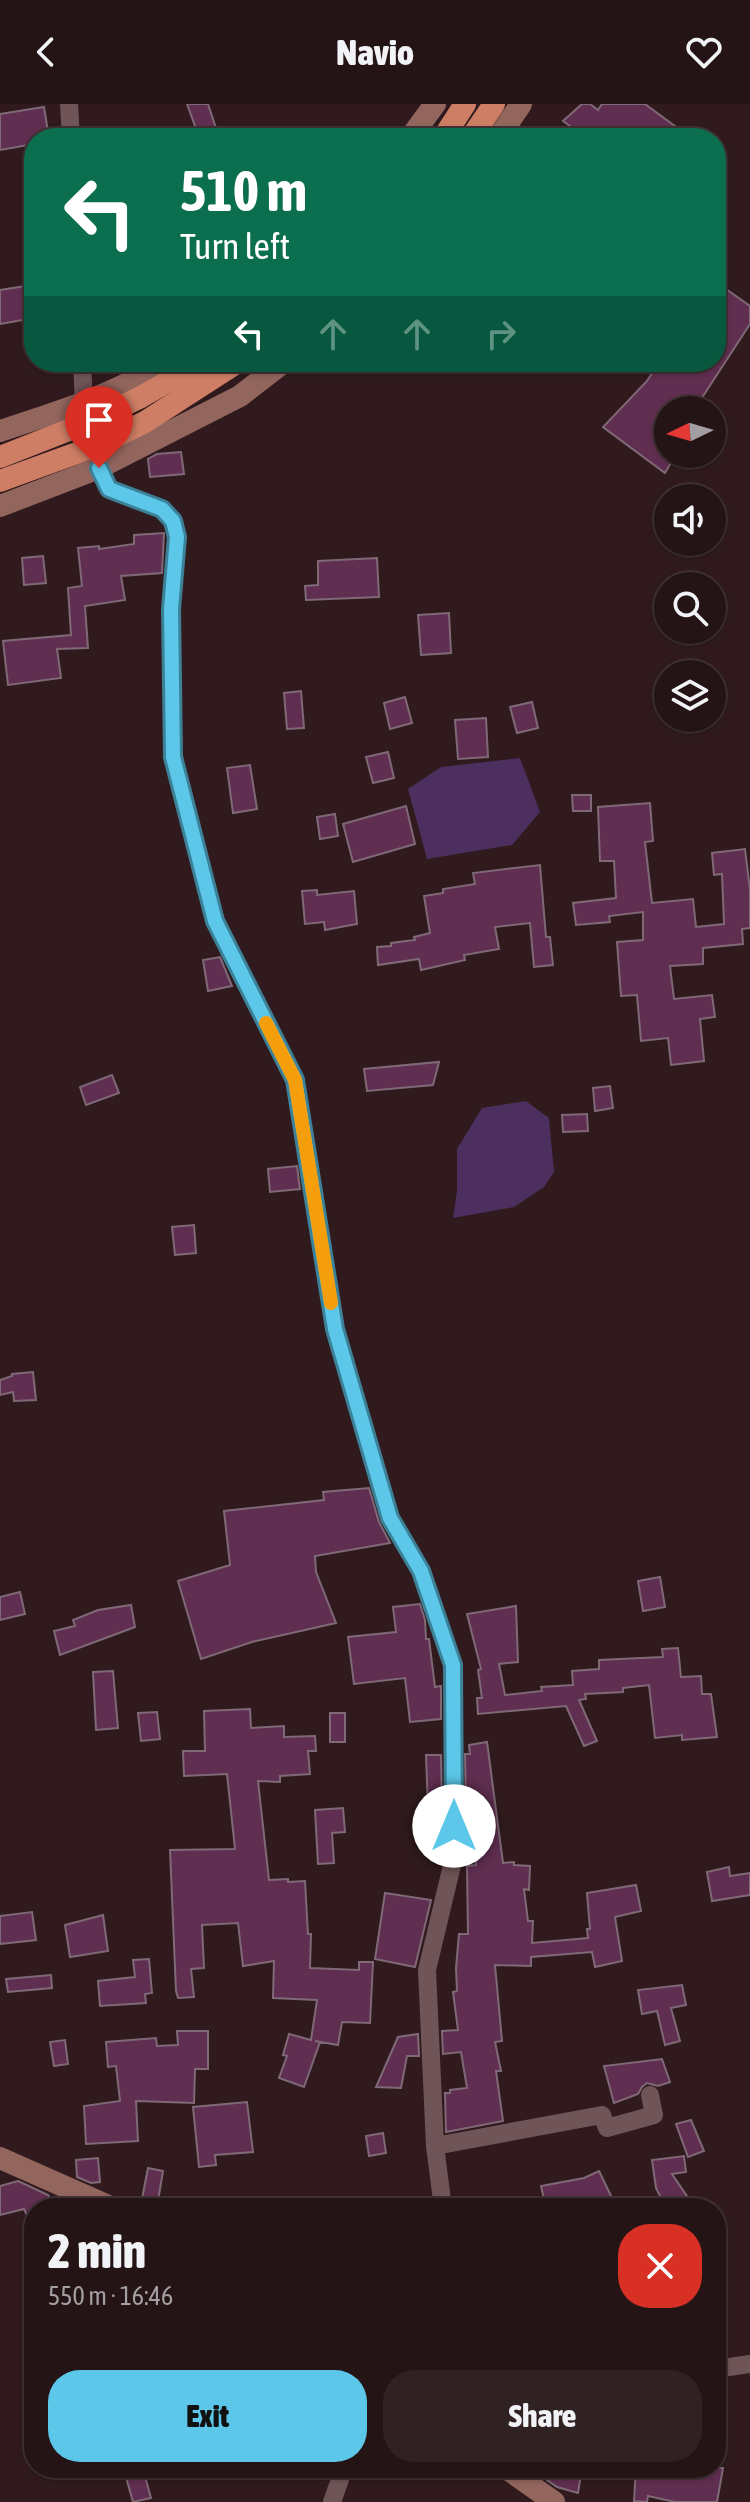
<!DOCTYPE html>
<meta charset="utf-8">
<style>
body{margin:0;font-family:"Asap Condensed",sans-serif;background:#302123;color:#f1f3f6;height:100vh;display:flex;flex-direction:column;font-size:30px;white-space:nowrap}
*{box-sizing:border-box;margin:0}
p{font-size:26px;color:#a39ea1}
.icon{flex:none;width:44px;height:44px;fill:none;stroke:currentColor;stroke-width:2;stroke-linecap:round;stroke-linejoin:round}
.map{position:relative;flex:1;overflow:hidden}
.side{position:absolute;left:24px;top:2094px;width:702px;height:280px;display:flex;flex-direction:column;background:#241416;border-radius:32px;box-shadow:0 2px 6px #0004,0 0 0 2px #413335}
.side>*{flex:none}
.banner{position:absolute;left:24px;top:24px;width:702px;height:244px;border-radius:32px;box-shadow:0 2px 6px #0004,0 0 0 2px #413335;background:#0b6e4f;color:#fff;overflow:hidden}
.needle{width:52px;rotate:265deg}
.controls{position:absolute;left:654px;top:292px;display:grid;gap:16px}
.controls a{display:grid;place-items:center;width:72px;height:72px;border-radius:50%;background:#241416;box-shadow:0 2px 6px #0004,0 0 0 2px #413335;font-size:40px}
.pin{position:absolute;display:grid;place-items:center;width:68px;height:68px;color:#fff;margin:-82px -34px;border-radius:50% 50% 50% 0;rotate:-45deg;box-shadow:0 0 8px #0007}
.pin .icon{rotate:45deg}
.me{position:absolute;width:88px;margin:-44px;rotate:0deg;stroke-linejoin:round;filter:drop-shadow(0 0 6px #0008)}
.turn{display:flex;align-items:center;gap:28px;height:168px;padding:0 24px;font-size:36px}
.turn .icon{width:104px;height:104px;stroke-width:2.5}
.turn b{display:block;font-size:56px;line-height:68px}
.lanes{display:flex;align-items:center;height:76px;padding:0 24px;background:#0003;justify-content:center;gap:40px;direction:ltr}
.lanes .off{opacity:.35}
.round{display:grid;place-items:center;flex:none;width:84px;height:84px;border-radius:32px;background:#302123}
.summary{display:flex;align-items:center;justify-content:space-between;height:136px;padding:0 24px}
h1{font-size:48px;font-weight:800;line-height:60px}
.primary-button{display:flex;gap:16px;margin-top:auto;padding:16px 24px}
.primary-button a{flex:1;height:92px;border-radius:32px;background:#5cc7e8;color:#111;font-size:32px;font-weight:800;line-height:92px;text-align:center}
.primary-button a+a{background:#302123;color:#f1f3f6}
header{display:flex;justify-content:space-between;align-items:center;height:104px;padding:0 24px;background:#241416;font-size:36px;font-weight:800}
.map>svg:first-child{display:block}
</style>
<header><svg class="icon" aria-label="back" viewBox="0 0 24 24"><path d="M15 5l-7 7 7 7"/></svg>Navio<svg class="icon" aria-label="heart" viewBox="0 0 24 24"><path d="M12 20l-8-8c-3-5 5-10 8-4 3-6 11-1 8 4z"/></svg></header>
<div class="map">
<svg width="750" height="2398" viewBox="0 0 750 2398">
<rect width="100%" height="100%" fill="#301a1d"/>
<!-- water -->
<g fill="#4c2f5f">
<path d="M520,654L540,708L512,741L427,755L408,685L441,663Z"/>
<path d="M526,997L549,1014L554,1068L544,1083L514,1103L453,1114L457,1087V1045L482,1004Z"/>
</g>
<!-- building -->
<g fill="#602e50" stroke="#7f6977" stroke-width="2">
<path d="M187,0H208L217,27L199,33Z"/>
<path d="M582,0H590L598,6L602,0H645L691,34H586L563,17Z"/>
<path d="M44,3L49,34H34V40L0,46V10Z"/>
<path d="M716,178L750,202V220L694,306H668V350H676L665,369L603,323L647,277L659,258H716Z"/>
<path d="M32,181L34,214L0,220V186Z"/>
<path d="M181,348L184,370L150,373L148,355L157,350Z"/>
<path d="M164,429L162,469L121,472L125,496L85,502L88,544L57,545L61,574L8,581L3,537L71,531L68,484L82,482L78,444L99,442V445L134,440V431Z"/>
<path d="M43,452L46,479L24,481L22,454Z"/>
<path d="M377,454L379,493L306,496L305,482L318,481V457Z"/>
<path d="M449,509L451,549L421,551L418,511Z"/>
<path d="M301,587L304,624L287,625L284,589Z"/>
<path d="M405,593L412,619L390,625L384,599Z"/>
<path d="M532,598L538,624L517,629L510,603Z"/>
<path d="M486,614L488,653L458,655L455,616Z"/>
<path d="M388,648L394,674L373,679L366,653Z"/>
<path d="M250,661L257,705L233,709L227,664Z"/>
<path d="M572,691H591V707H573Z"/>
<path d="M650,699L653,737L645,738L652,799L693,795L696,823L724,820L722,770L714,771L712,749L745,745L750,786V824L742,825L743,840L703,844V860L670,862L674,895L712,891L715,913L700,915L704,957L671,961L668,934L641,937L637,891L621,892L617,838L643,836V808L609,812L610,818L576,821L573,799L616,794L614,757H600L598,703Z"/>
<path d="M406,702L415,740L353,758L343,720Z"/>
<path d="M335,710L338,732L320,735L317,713Z"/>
<path d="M540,761L546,833H550L553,861L534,863L530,819L495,823L499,845L464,851L465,856L421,866L419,855L378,861L377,843L391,842V839L415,836L414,833L430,829L424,792L443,789V785L475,780L473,769Z"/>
<path d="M317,786V791L354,787L357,820L325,826L324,818L305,820L302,787Z"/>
<path d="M220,853L232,882L208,887L203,856Z"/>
<path d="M439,958L433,981L367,987L364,965Z"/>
<path d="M112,971L119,989L86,1001L80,983Z"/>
<path d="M610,982L613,1004L595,1007L593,984Z"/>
<path d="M587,1010L588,1027L563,1028L562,1011Z"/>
<path d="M297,1062L300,1085L270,1088L268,1065Z"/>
<path d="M194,1121L196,1149L175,1151L172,1123Z"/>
<path d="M33,1268L36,1296L14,1297L13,1288L0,1291V1276L12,1272V1270Z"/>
<path d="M369,1384L379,1418L390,1439L315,1452L316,1468L336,1519L252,1538L201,1555L178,1477L230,1461L224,1407L324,1396L323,1388Z"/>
<path d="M660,1473L665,1503L643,1507L638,1477Z"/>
<path d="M20,1488L25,1510L0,1516V1493Z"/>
<path d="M420,1500L425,1516L426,1535H429L435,1583L441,1582V1615L410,1618L405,1574L354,1580L348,1533L396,1528L393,1503Z"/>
<path d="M131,1501L135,1523L60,1551L54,1527L75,1522L73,1516L98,1506Z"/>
<path d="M516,1502L518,1558L499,1560L505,1591L542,1587L541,1583L573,1581L572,1567L599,1565V1556L663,1553L662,1545L678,1544L681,1573L701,1572L702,1590H711L717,1633L682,1636V1631L655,1634L649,1581L623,1584V1588L585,1590L586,1595L579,1596L597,1637L584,1642L566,1602L478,1610L477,1594H482L478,1566L481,1565L467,1510Z"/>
<path d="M113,1567L118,1624L96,1626L93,1568Z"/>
<path d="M250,1605L251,1624L284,1622V1633L315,1632L316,1647H308L310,1670L280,1672V1678L258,1677L269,1776L288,1775V1778L305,1777L308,1830H311L310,1864L359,1866V1858H373L370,1919L342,1918L338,1941L315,1937L320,1938L304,1983L279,1974L287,1952L283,1951L289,1930L311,1936L317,1896L273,1894L274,1857L243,1862L238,1819L202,1821L204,1864L191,1865L194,1893L178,1894L176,1887L170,1746L235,1745L227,1670L184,1672L183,1647H205L204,1607Z"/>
<path d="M157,1608L160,1635L141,1637L138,1609Z"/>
<rect x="330" y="1609" width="15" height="29"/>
<path d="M487,1638L503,1759L514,1758V1761L530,1762L529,1786L524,1785L528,1817H533L532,1839L588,1834L587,1825H590L587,1789L636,1781L641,1807L615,1813L622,1857L595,1863L592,1848L531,1853V1862L495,1861L502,1937L495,1938L501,1967H496L503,2017L446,2028L445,1989H450V1986L467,1984L461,1948L443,1950L442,1927L458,1926L453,1888L457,1887L456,1864L459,1830H468L467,1762L476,1761L473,1704H466L465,1650H470L469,1641Z"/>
<path d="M426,1651H441L442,1705H428Z"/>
<path d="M343,1704L345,1728L332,1729L334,1759L318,1760L315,1706Z"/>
<path d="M729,1763L730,1772L750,1769V1791L712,1797L707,1768Z"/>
<path d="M385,1789L431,1796L415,1863L375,1855Z"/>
<path d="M32,1808L36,1836L0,1840V1812Z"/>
<path d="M103,1811L108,1847L70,1853L65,1821Z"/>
<path d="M149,1855L152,1889L145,1890L146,1899L100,1902L98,1877L135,1873L133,1856Z"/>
<path d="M51,1871L52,1884L8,1888L6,1875Z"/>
<path d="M682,1881L686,1901L671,1904L680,1937L665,1941L657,1907L642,1910L638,1886Z"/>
<path d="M177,1927H208V1965H195L194,1999L136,1997L138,2037L86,2040L84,2002L120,1997L116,1962L108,1963L106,1938L156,1934L157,1942L178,1941Z"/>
<path d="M418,1930L419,1952H407L401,1984L376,1983L398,1933Z"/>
<path d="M65,1936L68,1960L54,1962L50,1938Z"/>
<path d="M662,1955L670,1978L658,1982L647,1979L642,1983L638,1990L614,1999L604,1962Z"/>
<path d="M247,1998L253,2048L215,2051L216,2061L199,2063L193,2003Z"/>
<path d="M691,2016L704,2047L688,2053L676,2020Z"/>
<path d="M383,2029L386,2049L369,2052L366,2032Z"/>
<path d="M684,2052L686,2068L672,2070L695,2104H666L656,2084L652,2056Z"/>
<path d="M98,2054L100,2078L91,2079L77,2073L76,2056Z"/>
<path d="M148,2064L163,2067L157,2103L141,2100Z"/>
<path d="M599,2067L614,2098L602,2104H546L541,2082L584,2074Z"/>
<path d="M18,2077L48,2091L54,2104H34V2126L24,2105L0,2111V2082Z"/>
<path d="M550,2364H582L578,2389L557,2383L547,2376Z"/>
<path d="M636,2364H723L717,2398H675L648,2392L647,2398L634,2397Z"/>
<path d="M144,2369L151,2394L133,2398L126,2373Z"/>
</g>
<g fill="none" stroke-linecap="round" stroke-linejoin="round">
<!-- minor -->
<g stroke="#6f5558" stroke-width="18">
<path d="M69,0L71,34"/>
<path d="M82,258L84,300"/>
<path d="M99,364L109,385L162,405L173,417L177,433L171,505L173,653L215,817L295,976L335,1225L390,1414L421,1467L453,1561L454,1753L427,1866L435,2042L443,2104"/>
<path d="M435,2042L602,2011L607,2024L654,2011L650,1991"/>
<path d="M716,2265L750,2260"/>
<path d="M332,2398L344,2364"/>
</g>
<!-- secondary -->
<g stroke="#92655d" stroke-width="22">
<path d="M410,34L435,0"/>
<path d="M498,34L521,0"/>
<path d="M0,327C58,308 114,291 166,258"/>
<path d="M0,402L99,364L240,292L284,258"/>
<path d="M0,2054L113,2104"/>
<path d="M506,2364L554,2398"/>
</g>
<!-- trunk -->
<g stroke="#ce7e65" stroke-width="22">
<path d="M443,34L465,0"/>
<path d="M471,34L494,0"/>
<path d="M0,353L89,318L141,293L202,258"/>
<path d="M0,377L96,342L145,318L238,258"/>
</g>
</g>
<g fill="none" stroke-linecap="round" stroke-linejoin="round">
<defs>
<path id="route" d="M99,364L109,385L162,405L173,417L177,433L171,505L173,653L215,817L295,976L335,1225L390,1414L421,1467L453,1561L454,1722"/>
</defs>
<!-- route casing -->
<use href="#route" stroke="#3c8197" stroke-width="20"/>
<!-- route -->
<use href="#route" stroke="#5cc7e8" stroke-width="14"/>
<!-- slow -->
<path stroke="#f59e0b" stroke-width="14" d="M266,919L295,976L331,1199"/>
</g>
</svg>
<div class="controls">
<a><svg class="needle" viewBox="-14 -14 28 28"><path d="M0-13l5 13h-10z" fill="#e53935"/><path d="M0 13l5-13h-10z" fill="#a39ea1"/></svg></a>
<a><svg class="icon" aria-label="sound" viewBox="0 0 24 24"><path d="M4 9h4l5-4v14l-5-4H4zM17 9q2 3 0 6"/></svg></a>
<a><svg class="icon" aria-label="search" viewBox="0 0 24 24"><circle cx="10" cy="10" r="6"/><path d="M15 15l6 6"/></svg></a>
<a><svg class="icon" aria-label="layers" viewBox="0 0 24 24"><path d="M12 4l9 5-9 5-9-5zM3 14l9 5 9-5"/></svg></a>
</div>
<div class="pin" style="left:99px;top:364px;background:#d93025"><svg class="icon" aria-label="arrive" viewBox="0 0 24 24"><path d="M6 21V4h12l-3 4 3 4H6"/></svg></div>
<svg class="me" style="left:454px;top:1722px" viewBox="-20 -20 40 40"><circle r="19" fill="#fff"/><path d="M0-13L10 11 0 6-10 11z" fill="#5cc7e8"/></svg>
<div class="banner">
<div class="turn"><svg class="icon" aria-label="left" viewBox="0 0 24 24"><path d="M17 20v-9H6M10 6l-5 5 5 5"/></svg><div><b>510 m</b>Turn left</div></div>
<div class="lanes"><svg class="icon" aria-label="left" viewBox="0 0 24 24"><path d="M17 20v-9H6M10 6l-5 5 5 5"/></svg><svg class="icon off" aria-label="ahead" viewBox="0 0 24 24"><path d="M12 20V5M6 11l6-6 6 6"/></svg><svg class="icon off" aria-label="ahead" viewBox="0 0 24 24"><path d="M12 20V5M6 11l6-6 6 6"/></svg><svg class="icon off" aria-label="right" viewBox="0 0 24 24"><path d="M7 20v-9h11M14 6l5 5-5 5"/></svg></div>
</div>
<section class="side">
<div class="summary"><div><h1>2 min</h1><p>550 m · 16:46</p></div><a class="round" style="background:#d93025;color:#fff"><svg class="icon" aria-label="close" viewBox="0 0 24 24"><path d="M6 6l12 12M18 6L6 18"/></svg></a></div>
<div class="primary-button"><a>Exit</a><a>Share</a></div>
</section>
</div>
